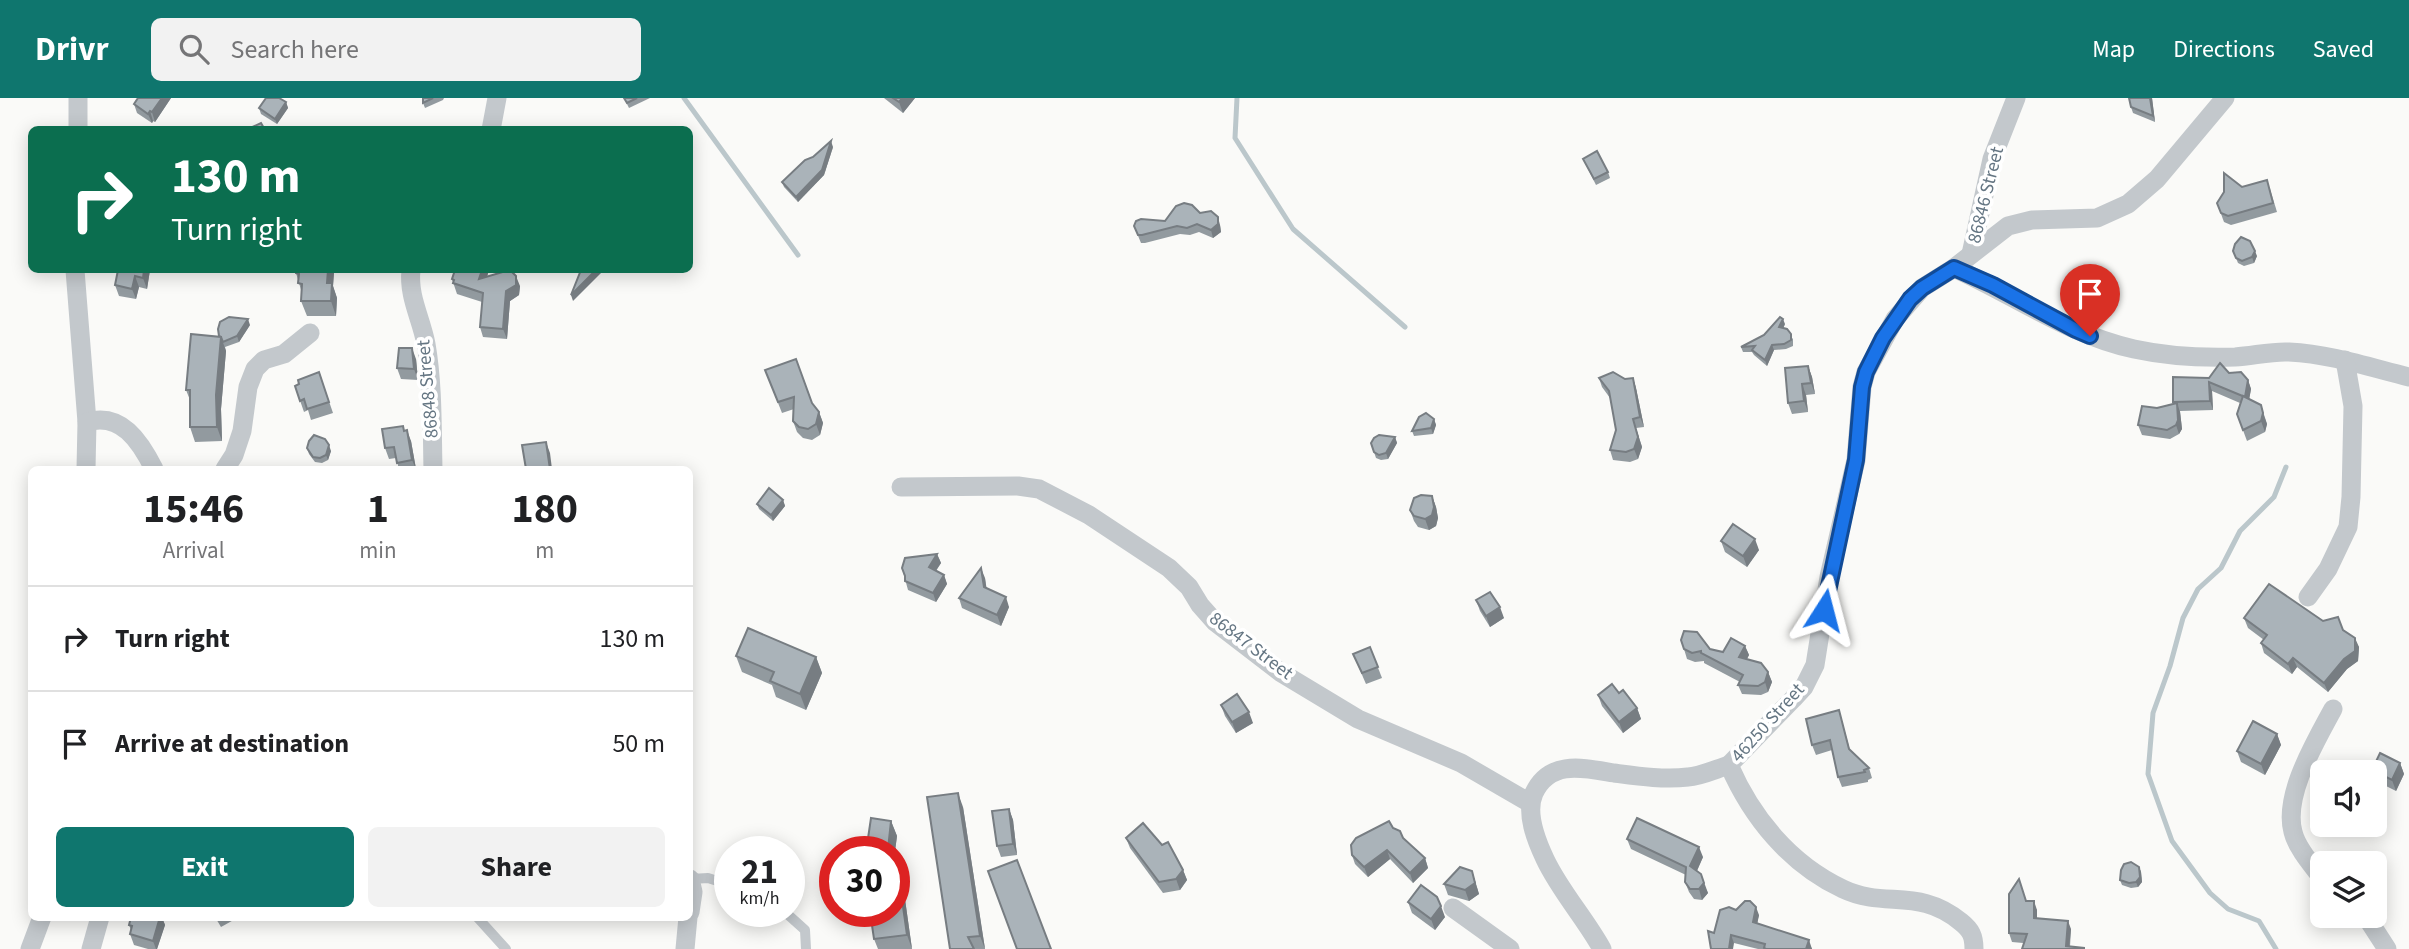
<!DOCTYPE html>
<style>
body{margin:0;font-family:"Source Sans 3",sans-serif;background:#f2f2f2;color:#202124;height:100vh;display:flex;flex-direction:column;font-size:26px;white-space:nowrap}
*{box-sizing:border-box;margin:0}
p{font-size:23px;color:#757577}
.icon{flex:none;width:38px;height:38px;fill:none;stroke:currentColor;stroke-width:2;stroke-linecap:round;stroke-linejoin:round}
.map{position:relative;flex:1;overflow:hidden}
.drawer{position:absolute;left:28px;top:368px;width:665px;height:455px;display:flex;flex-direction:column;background:#fff;border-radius:10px;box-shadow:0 4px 18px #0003}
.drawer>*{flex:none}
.top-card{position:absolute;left:28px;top:28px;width:665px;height:147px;border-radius:10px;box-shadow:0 4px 18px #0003;background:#0b6e4f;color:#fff;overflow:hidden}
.tools{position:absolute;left:2310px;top:662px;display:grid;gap:14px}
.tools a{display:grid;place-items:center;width:77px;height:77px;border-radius:10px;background:#fff;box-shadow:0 4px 18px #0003;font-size:35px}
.speed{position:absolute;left:714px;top:738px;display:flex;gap:14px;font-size:35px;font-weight:700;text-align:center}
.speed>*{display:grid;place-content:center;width:91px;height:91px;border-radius:50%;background:#fff;box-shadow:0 4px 18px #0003;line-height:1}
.speed small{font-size:18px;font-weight:400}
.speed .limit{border:10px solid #d22;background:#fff;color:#111}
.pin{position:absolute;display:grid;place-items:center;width:60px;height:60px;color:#fff;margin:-72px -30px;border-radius:50% 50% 50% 0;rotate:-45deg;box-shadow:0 0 7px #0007}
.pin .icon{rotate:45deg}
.me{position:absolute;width:77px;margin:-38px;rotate:9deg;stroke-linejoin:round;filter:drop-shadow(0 0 5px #0008)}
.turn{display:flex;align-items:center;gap:24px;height:147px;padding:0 28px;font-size:32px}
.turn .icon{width:91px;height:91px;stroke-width:2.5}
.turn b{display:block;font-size:49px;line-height:60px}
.eta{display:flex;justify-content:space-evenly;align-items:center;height:119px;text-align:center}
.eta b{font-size:42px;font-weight:700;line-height:49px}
.button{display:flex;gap:14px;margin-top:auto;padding:14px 28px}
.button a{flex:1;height:80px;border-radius:10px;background:#0f766e;color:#fff;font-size:28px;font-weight:700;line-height:80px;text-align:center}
.button a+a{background:#f2f2f2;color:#202124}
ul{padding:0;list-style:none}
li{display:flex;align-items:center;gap:21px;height:105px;padding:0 28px;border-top:2px solid #e0e0e0}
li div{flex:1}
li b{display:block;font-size:26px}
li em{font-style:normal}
header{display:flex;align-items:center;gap:42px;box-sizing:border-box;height:98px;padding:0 35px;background:#0f766e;color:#fff}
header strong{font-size:33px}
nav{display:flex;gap:38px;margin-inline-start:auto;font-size:24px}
.search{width:490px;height:63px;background:#f2f2f2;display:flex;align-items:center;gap:18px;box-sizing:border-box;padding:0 24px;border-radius:10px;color:#757577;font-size:26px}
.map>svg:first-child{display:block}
</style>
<header>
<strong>Drivr</strong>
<div class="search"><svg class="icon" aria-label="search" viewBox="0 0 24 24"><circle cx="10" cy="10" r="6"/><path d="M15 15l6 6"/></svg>Search here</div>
<nav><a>Map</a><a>Directions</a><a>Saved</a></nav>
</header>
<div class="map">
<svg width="2409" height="851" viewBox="0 0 2409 851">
<rect width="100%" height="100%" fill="#fafaf8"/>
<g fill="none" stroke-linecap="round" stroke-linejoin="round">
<!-- stream -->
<g stroke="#bbc7cb" stroke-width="5">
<path d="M684,0L798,157"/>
<path d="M1237,0L1235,40L1293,131L1405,229"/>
<path d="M2276,851L2259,823L2228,811L2210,795L2172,743L2148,676L2153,615L2170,568L2183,520L2198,491L2221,470L2240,433L2274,399L2286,369"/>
</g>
<!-- lane -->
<g stroke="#c3c8cc" stroke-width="10">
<path d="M691,781L708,780L730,787"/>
<path d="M785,814L805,832L806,851"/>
<path d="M477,819L506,851"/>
</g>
<!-- street -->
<g stroke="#c3c8cc" stroke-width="19">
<path d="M78,32V0"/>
<path d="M491,32L497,0"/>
<path d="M1971,156L1992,61L2016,0"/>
<path d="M1954,170C2014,197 2069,237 2134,251C2166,258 2203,260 2235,259C2253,258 2271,253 2289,254C2330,256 2369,269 2409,279"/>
<path d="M75,172L87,324L86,371"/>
<path d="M411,172C408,198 421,220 426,246C433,286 432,330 433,371"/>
<path d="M87,324C121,314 140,343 154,371"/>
<path d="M225,371L234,357L242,333L248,289L255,271L264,262L284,256L310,235"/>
<path d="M901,389L1018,388L1039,391L1089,417L1169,470L1189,489L1200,507L1215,524L1280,574L1358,621L1461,665L1530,705"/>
<path d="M2308,499L2328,471L2348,429L2351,399L2353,308L2345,262"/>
<path d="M2322,780C2312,767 2297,750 2293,734C2283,697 2316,643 2333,611"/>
<path d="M690,781L693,794L690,814"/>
<path d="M1453,810L1510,851"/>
<path d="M2360,817L2369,823L2387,851"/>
<path d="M30,851L42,819"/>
<path d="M91,851L100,819"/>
<path d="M685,851L688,819"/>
<path d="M1602,851C1585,820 1560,793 1545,761C1536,742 1525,715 1534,695C1550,661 1584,670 1614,675C1637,678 1664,682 1688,679C1701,678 1716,671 1729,667"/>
<path d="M1974,851C1974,838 1971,832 1961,824C1919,789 1885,811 1843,791C1790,766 1752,720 1729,667L1793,601L1804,589L1815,567L1829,479L1856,362L1862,289L1866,274L1895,221L1922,190L1954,170L2008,128L2032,122L2097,120L2128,106L2157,81L2225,0"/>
</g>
</g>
<!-- wall -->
<g fill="#929a9f">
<path d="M138,0H171L155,24L153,23L152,25L137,15L134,6Z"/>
<path d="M423,0H444L443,2L425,10L423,5Z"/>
<path d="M624,0H650L629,10Z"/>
<path d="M884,0H915L903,15Z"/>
<path d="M2152,0L2155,24L2133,15L2131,9Z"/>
<path d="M286,4L288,10L277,26L261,16L259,10Z"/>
<path d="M833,49L824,77L798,104L784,89L782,84Z"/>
<path d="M1583,61L1608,74L1610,80L1596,87Z"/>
<path d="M2242,89L2270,91L2277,114L2231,127L2224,124L2217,105Z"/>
<path d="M1200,115L1220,127L1221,134L1213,140L1199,134L1190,137L1180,136L1145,145H1141L1134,128Z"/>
<path d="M2233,153L2257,158L2254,165L2244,168L2238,165Z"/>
<path d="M122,172H150L147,191L139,189L136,201L119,198L115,187Z"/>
<path d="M296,172H336L334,174L333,188L337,200L336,218H307L301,203L302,195L296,175Z"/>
<path d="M489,172L487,179L520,188L519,197L510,203L507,241L483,239L480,229L482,204L457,196L452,181Z"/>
<path d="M1785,226L1783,230L1793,241V248L1786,251L1774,252L1767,268L1754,257L1752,254H1743L1741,249Z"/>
<path d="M250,227L239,244L225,249L226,253L221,311L222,343L195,344L190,329V302L186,292L219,238Z"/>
<path d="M416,261L418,282L401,281L397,270Z"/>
<path d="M1808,268L1812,279L1815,296L1806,297L1808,314L1792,316L1788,305Z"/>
<path d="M765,272L812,305L819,314L823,325L820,337L812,342L803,340L797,334L793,323L794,311L782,315Z"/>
<path d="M319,274L333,315L311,322L308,312L304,314L295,288L299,286Z"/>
<path d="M2229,275L2248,282L2251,291L2249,301L2261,307L2267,326L2265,334L2247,343L2237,316L2240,305L2212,293L2213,312L2180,313L2182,331L2179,336L2170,341L2142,337L2138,327L2157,310L2174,306L2173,304L2209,280Z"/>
<path d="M1599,280H1633L1636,290L1644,329L1636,330L1642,349L1638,361L1630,364L1613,362L1610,352L1616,332L1610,300L1602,289Z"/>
<path d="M1434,321L1436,327L1433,336L1414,338L1412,333Z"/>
<path d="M404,332L411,343L416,371H399L396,360L389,361L385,350Z"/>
<path d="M1395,339L1397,345L1388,361L1381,362L1376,360L1371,345Z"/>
<path d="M307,350L331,353L328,362L322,365L315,364L309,356Z"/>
<path d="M1432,398L1436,409L1438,420L1436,428L1429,432L1418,429L1414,423L1410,412Z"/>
<path d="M783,402L785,408L773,423L759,411L757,406Z"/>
<path d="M1721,443L1759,452L1747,469L1725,454Z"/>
<path d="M937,456L941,465L936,473L944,477L947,486L936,504L908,492L902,470Z"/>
<path d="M985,480L986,490L1009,509L1001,528L962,510L959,500Z"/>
<path d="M1476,502L1504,520L1490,529L1480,513Z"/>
<path d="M2244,520L2323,523L2343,532L2359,549L2358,563L2347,571L2328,594L2297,569L2292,576L2264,555L2261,545L2264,542L2248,530Z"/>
<path d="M1745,548L1749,557L1747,561L1768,574L1772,584L1768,594L1761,597L1742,596L1738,587L1740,584L1704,565V563L1695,564L1687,561L1684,551H1710L1723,554Z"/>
<path d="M1370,549L1382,580L1366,586L1353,556Z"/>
<path d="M736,558L816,559L822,575L806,612L776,599L772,587L742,574Z"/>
<path d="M1619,595L1637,610L1641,621L1623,635L1602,608L1598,597Z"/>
<path d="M1221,607L1253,625L1236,635L1225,618Z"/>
<path d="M1839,612L1850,652L1869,670L1872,680L1868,682V684L1842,689L1838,679L1832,652L1816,657L1812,647Z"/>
<path d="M2277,636L2281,647L2265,677L2241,664L2237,653Z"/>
<path d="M2400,665L2404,676L2396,693L2376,683L2375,674H2372V672Z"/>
<path d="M963,709L985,851H950Z"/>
<path d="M1009,711L1013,722L1017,757L1001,759L997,748Z"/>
<path d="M891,723L897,738L895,753L900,766L912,851H878L874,841Z"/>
<path d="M1393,730L1425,760L1428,770L1413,785L1390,761L1368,779L1355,766L1352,757Z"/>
<path d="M1126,740L1183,772L1187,782L1180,792L1163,795L1130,750Z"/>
<path d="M1627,741L1703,759L1697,773L1708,795L1702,802L1694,801L1689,794L1685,784L1686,777L1631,751Z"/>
<path d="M2139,769L2141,774L2142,784L2138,789L2131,790L2122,787L2120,782Z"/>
<path d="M1472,773L1479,796L1469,803L1448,797L1444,786Z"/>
<path d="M2027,803L2037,812V820L2071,831L2070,849L2012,844L2009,835Z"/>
<path d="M1408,804L1445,819L1435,832L1412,815Z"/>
<path d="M1736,812L1759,817L1757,825L1812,850V851H1758L1734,845L1714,835Z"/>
<path d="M131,819H164L163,822L165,827L157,851H148L134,847L130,836L131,832L129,827Z"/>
<path d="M215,819H239L221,829Z"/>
</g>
<!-- shaded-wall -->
<g fill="#777d82">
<path d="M162,0H171L155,24L152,14Z"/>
<path d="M902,0H915L903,15L899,4Z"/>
<path d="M2150,0H2152L2155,24L2153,18Z"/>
<path d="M286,4L288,10L277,26L275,21Z"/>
<path d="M150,13L153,23L152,25L148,16Z"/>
<path d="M831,43L833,49L824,77L798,104L796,99Z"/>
<path d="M1218,119L1220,127L1221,134L1213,140L1211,132Z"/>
<path d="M2255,153L2257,158L2254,165L2252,159Z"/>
<path d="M144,172H150L147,191L143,180Z"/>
<path d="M328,172H336L334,174L333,188L337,200L336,218L331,203L327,185Z"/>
<path d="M482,172H489L483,191L479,181Z"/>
<path d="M596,172H604L573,203L571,197Z"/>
<path d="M135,178L139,189L136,201L132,191Z"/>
<path d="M516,178L520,188L519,197L510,203L507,241L503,231L506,193Z"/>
<path d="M248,221L250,227L239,244L237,238Z"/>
<path d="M1783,221L1785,226L1781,235L1779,229Z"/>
<path d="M221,239L226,253L221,311L222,343L217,329L216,297Z"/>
<path d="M1772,247L1774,252L1767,268L1765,262Z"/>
<path d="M412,250L416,261L418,282L414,271Z"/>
<path d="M1808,268L1812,279L1815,296L1811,285Z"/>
<path d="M1633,280L1636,290L1644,329L1640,319Z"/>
<path d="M2248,282L2251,291L2248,308L2245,300Z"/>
<path d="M2209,284L2212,293L2213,312L2210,303Z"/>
<path d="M1802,286L1806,297L1808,314L1804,303Z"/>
<path d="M2177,305L2180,314L2182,331L2179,336L2176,327Z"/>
<path d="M819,314L823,325L820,337L816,326Z"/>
<path d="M2263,315L2267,326L2265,334L2261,323Z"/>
<path d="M1434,321L1436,327L1433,336L1431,330Z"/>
<path d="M1633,321L1642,349L1638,361L1634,351Z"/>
<path d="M407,332L411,343L416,371L412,362Z"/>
<path d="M1395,339L1397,345L1388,361L1386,355Z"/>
<path d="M546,344L550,355L552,371H550Z"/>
<path d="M329,347L331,353L328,362L326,357Z"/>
<path d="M1432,398L1436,409L1438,420L1436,428L1429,432L1425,421Z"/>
<path d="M783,402L785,408L773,423L771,417Z"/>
<path d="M1755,441L1759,452L1747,469L1743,458Z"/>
<path d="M937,456L941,465L932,478L929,469Z"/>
<path d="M981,470L985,480L988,500L984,489Z"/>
<path d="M944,477L947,486L936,504L933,495Z"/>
<path d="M1006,499L1009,509L1001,528L997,517Z"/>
<path d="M1500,509L1504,520L1490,529L1486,518Z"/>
<path d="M2355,540L2359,549L2358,563L2347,571L2328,594L2324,585Z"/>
<path d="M1745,548L1749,557L1743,568L1739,559Z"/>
<path d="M816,559L822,575L806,612L800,596Z"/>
<path d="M2293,560L2297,569L2292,576L2288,566Z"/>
<path d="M1768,574L1772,584L1768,594L1765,584Z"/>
<path d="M1637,610L1641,621L1623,635L1619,624Z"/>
<path d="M1249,614L1253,625L1236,635L1232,624Z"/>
<path d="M2277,636L2281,647L2265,677L2261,666Z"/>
<path d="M2400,665L2404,676L2396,693L2392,682Z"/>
<path d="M958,695L963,709L985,851L980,838Z"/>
<path d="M1009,711L1013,722L1017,757L1013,746Z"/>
<path d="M891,723L897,738L895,753L900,766L912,851L907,837L888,751Z"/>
<path d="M1699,749L1703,759L1694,779L1690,768Z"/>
<path d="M1387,752L1390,761L1368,779L1364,769Z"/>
<path d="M1425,760L1428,770L1413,785L1410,775Z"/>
<path d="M2139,769L2141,774L2142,784L2138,789L2136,784Z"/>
<path d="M1183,772L1187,782L1180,792L1176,781Z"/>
<path d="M1472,773L1479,796L1469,803L1465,792Z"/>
<path d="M1701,776L1708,795L1702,802L1699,791Z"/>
<path d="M2034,803L2037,812V829L2034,820Z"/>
<path d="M1441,808L1445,819L1435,832L1431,821Z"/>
<path d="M1756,809L1759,817L1756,832L1753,824Z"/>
<path d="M159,819H164L163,822L165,827L157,851H156L153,843Z"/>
<path d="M2068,823L2071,831L2069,851L2066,848Z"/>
<path d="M1731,837L1734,845L1733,851H1729Z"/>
<path d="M1809,842L1812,851H1806Z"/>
</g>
<!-- building -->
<g fill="#aab3b9" stroke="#777d82" stroke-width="2">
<path d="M138,0H162L152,14L150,13L148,16L134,6Z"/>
<path d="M266,0H279L286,4L275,21L259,10Z"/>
<path d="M423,0H433L423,5Z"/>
<path d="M624,0H637L627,5Z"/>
<path d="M893,0H902L899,4Z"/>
<path d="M2129,0H2150L2153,18L2131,9Z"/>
<path d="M261,25L265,32H248V31Z"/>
<path d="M831,43L822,72L796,99L782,84L805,62L813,59Z"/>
<path d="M1597,53L1608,74L1594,81L1583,61Z"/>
<path d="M2224,75L2242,89L2267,82L2273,105L2228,118L2221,115L2217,105L2224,94Z"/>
<path d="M1184,105L1192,107L1200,115L1211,113L1218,119V126L1211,132L1197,126L1187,130L1177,128L1142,137H1138L1134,128L1136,123L1141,121L1165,123L1176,108Z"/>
<path d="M2241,139L2250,143L2255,153L2252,159L2242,163L2236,160L2233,153L2235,146Z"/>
<path d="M118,172H144L143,180L135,178L132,191L115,187Z"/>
<path d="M296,172H328L327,185H332L331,203H301L302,186L298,185L299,176L296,175Z"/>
<path d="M455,172H482L479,181L506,173L512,174L516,178V187L506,193L503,231L480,229L483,195L453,185L454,182L452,181Z"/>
<path d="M581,172H596L571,197Z"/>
<path d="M229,219L248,221L237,238L223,244L221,239L219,238L218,231L220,224Z"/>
<path d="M1780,219L1783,221L1779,229L1787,231L1791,236V242L1784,246L1772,247L1765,262L1752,252L1755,248L1741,249L1764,237Z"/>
<path d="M191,236L221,239L216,297L217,329H190V292H186Z"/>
<path d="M399,250H412L414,271L397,270Z"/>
<path d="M796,261L812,305L819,314L816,326L808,331L799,329L793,323L794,299L778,304L765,272Z"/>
<path d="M2220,265L2229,275L2241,274L2248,282L2245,299L2209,284L2210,303L2173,304V279L2209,280Z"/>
<path d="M1808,268L1811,285L1802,286L1804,303L1788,305L1785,270Z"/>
<path d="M319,274L329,304L307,311L304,301L300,303L295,288L299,286L298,282Z"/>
<path d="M1613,274L1625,281L1633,280L1640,319L1633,321L1638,339L1634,351L1626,354L1610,352L1616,332L1609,293L1599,280Z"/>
<path d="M2243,298L2261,307L2263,315L2261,323L2243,332L2237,316Z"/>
<path d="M2177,305L2178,322L2176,327L2167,332L2138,327L2142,308L2157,310Z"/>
<path d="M1426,315L1434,321L1431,330L1412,333L1419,319Z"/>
<path d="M403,328L404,333L407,332L412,362L397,365L394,349L385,350L382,331Z"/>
<path d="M314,337L325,341L329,347L326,357L320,360L313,359L307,350L309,343Z"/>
<path d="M1379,337L1395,339L1386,355L1379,357L1374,354L1371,345L1374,340Z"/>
<path d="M546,344L550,371H526L522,347Z"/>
<path d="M769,390L783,402L771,417L757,406Z"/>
<path d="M1421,397L1432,398L1434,409L1432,417L1425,421L1414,418L1410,412L1414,400Z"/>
<path d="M1733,426L1755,441L1743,458L1721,443Z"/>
<path d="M937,456L929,469L944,477L933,495L905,483V478L902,470L905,460Z"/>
<path d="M981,470L984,489L1006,499L997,517L959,500Z"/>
<path d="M2269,486L2323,523L2338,519L2343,532L2355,540V553L2344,561L2324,585L2293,560L2288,566L2261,545L2267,537L2244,520Z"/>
<path d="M1490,494L1500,509L1486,518L1476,502Z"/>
<path d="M748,530L816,559L800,596L770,583L774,574L736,558Z"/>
<path d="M1684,533L1697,534L1710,551L1723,554L1731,540L1745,548L1739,559L1761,565L1768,574L1765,584L1758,588L1738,587L1743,577L1701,555V553L1692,555L1684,551L1681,542Z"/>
<path d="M1370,549L1378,569L1362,575L1353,556Z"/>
<path d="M1612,586L1619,595L1623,592L1637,610L1619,624L1598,597Z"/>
<path d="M1237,596L1249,614L1232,624L1221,607Z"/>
<path d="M1839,612L1849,651L1869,670L1864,672L1865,674L1838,679L1830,642L1812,647L1806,621Z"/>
<path d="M2253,623L2277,636L2261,666L2237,653Z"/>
<path d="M2380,655L2400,665L2392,682L2372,672Z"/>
<path d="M958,695L980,838L968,839L974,851H950L927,699Z"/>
<path d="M1009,711L1013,746L997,748L992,713Z"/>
<path d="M871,720L891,723L888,751H895L907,837L874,841L870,814H894V754H866Z"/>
<path d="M1637,720L1699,749L1690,768L1701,776L1704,785L1699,791H1690L1685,784L1686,769L1627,741Z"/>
<path d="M1389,723L1393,730L1400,733L1403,740L1425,760L1410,775L1387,752L1364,769L1352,757L1351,747L1356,740Z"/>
<path d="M1143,725L1162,747L1168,744L1183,772L1176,781L1159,784L1126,740Z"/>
<path d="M1017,762L1051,851H1017L988,773Z"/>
<path d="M2131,764L2139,769L2140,779L2136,784L2129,785L2120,782L2121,772L2124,766Z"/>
<path d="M1460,769L1472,773L1475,785L1465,792L1444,786Z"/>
<path d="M2019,781L2026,803H2034V820L2068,823L2066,848L2084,850V851H2022L2027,836L2009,835V796Z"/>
<path d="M1421,787L1437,799L1441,808L1431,821L1408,804Z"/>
<path d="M1745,803H1750L1756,809L1753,824L1809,842L1806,851H1766L1764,850L1765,846L1731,837L1729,851H1711L1708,833L1714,835L1720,812L1729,809L1736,812Z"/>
<path d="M131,819H160L153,843L130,836L132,828L129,827Z"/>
</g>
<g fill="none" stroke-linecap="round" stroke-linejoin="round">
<defs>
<path id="route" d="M1824,512L1856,362L1862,289L1866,274L1883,240L1910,201L1922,190L1954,170L1993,187L2076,232L2090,238"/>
</defs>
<!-- route casing -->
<use href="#route" stroke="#114b97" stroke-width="18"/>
<!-- route -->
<use href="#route" stroke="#1a73e8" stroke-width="12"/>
</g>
<g text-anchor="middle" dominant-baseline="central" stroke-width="7" stroke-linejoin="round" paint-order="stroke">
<!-- street labels -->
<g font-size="19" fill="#657683" stroke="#fff">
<text transform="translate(1986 97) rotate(-76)">86846 Street</text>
<text transform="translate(428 291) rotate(-95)">86848 Street</text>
<text transform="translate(1251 548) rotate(37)">86847 Street</text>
<text transform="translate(1768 625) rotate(-48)">46250 Street</text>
</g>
</g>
</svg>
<div class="tools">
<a><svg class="icon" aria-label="sound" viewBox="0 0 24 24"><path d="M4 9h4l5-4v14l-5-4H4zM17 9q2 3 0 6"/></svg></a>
<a><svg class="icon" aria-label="layers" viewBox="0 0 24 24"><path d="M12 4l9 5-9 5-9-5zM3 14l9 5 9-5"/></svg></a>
</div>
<div class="speed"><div>21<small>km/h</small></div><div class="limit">30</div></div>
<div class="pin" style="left:2090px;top:238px;background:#d93025"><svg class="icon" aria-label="arrive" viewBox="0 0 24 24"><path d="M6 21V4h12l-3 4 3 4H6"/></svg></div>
<svg class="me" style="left:1824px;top:512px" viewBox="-20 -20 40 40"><path d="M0-17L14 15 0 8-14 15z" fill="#1a73e8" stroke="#fff" stroke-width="4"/></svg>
<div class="top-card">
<div class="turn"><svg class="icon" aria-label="right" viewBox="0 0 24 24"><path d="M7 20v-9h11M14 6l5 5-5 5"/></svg><div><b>130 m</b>Turn right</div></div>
</div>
<section class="drawer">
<div class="eta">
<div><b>15:46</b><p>Arrival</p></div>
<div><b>1</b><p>min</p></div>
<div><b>180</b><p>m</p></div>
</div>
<ul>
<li><svg class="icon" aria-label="right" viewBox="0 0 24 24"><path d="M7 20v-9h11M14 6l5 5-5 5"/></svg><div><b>Turn right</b></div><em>130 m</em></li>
<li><svg class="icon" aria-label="arrive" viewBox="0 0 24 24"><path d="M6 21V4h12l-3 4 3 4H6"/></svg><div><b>Arrive at destination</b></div><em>50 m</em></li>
</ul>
<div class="button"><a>Exit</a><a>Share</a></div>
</section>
</div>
